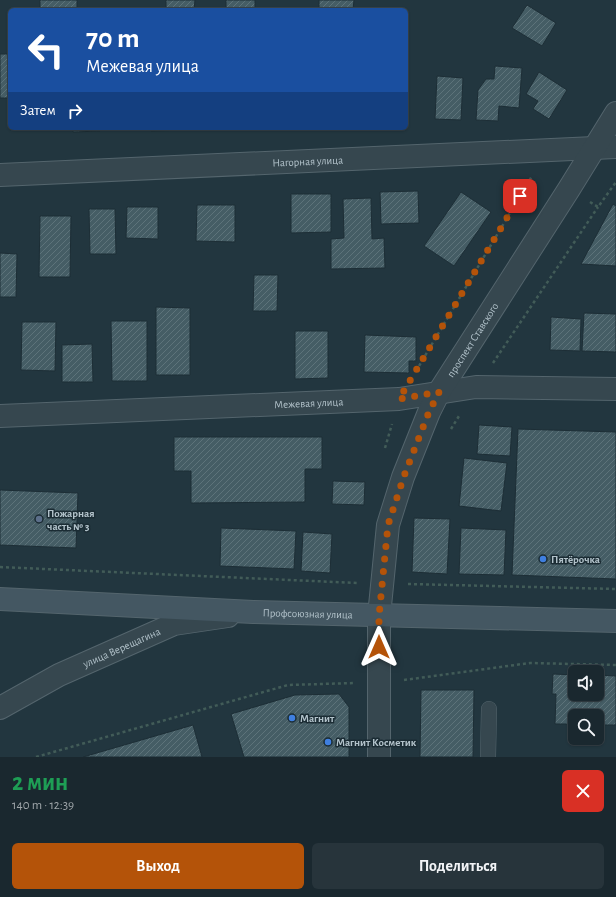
<!DOCTYPE html>
<html lang="ru">
<meta charset="utf-8">
<style>
body{margin:0;font-family:"Alegreya Sans",sans-serif;background:#27343b;color:#f1f3f6;height:100vh;display:flex;flex-direction:column;font-size:15px;white-space:nowrap}
*{box-sizing:border-box;margin:0}
p{font-size:13px;color:#9fa6aa}
.icon{flex:none;width:22px;height:22px;fill:none;stroke:currentColor;stroke-width:2;stroke-linecap:round;stroke-linejoin:round}
.map{position:relative;height:757px;overflow:hidden}
.details{display:flex;flex-direction:column;background:#1a282f;flex:1}
.details>*{flex:none}
.hud{position:absolute;left:8px;top:8px;width:400px;height:122px;border-radius:6px;box-shadow:0 1px 3px #0004,0 0 0 1px #38444b;background:#1a4fa0;color:#fff;overflow:hidden}
.controls{position:absolute;left:568px;top:665px;display:grid;gap:8px}
.controls a{display:grid;place-items:center;width:36px;height:36px;border-radius:6px;background:#1a282f;box-shadow:0 1px 3px #0004,0 0 0 1px #38444b;font-size:20px}
.pin{position:absolute;display:grid;place-items:center;width:34px;height:34px;color:#fff;margin:-17px;border-radius:8px;box-shadow:0 2px 6px #0006}
.me{position:absolute;width:44px;margin:-22px;rotate:0deg;stroke-linejoin:round;filter:drop-shadow(0 0 3px #0008)}
.turn{display:flex;align-items:center;gap:14px;height:84px;padding:0 12px;font-size:18px}
.turn .icon{width:52px;height:52px;stroke-width:2.5}
.turn b{display:block;font-size:28px;line-height:34px}
.then{display:flex;align-items:center;height:38px;padding:0 12px;background:#0003;gap:8px;font-size:15px}
.round{display:grid;place-items:center;flex:none;width:42px;height:42px;border-radius:6px;background:#27343b}
.headline{display:flex;align-items:center;justify-content:space-between;height:68px;padding:0 12px}
h1{font-size:24px;font-weight:700;line-height:30px;color:#1e9e55}
.action{display:flex;gap:8px;margin-top:auto;padding:8px 12px}
.action a{flex:1;height:46px;border-radius:6px;background:#b45309;color:#fff;font-size:16px;font-weight:700;line-height:46px;text-align:center}
.action a+a{background:#27343b;color:#f1f3f6}
.map>svg:first-child{display:block}
</style>
<div class="map">
<svg width="616" height="757" viewBox="0 0 616 757">
<defs>
<pattern id="building-hatch" width="6" height="6" patternUnits="userSpaceOnUse"><rect width="6" height="6" fill="#455d65"/><path d="M-1 1l2-2M0 6l6-6M5 7l2-2" fill="none" stroke="#5d737a"/></pattern>
</defs>
<rect width="100%" height="100%" fill="#22363f"/>
<!-- building -->
<g fill="url(#building-hatch)" stroke="#1d2e36">
<rect x="40" y="0" width="37" height="10"/>
<path d="M166,0H195L194,10H166Z"/>
<rect x="226" y="0" width="29" height="10"/>
<path d="M319,0H354L353,10H319Z"/>
<path d="M527,5L556,23L542,46L512,28Z"/>
<rect x="0" y="54" width="10" height="44"/>
<path d="M495,66L522,68L519,108L499,106L498,121L476,120L478,90L486,79H494Z"/>
<path d="M539,72L567,90L549,119L533,109L538,101L526,94Z"/>
<path d="M437,76L463,78L461,120L435,119Z"/>
<path d="M73,128H100V131L73,132Z"/>
<rect x="111" y="128" width="30" height="2"/>
<path d="M151,128H187V130L151,131Z"/>
<path d="M418,191L419,223L381,224L380,192Z"/>
<path d="M461,192L491,212L454,266L424,246Z"/>
<path d="M291,194H331V232L291,233Z"/>
<path d="M371,198L372,239L384,238L385,268L331,269V239L344,238L343,199Z"/>
<path d="M613,204L616,206V266L581,264Z"/>
<path d="M197,205H235V242L196,241Z"/>
<path d="M127,207H158V239L126,238Z"/>
<path d="M89,209H115L116,254H90Z"/>
<path d="M40,216H71L70,277H39Z"/>
<path d="M0,253L17,254L16,297H0Z"/>
<path d="M254,275H278L277,311H253Z"/>
<path d="M156,307L190,308V375H156Z"/>
<path d="M584,313L616,314V352L582,351Z"/>
<path d="M551,317L581,319L580,351L550,350Z"/>
<path d="M111,321H147V381H112Z"/>
<path d="M22,322H56L55,371L21,370Z"/>
<path d="M295,331H328V378L295,379Z"/>
<path d="M365,335L416,337V361H409V373L364,372Z"/>
<path d="M92,344L93,382H62V345Z"/>
<path d="M479,425L512,427L510,456L477,454Z"/>
<path d="M518,429L616,432V579L512,575Z"/>
<path d="M174,437H322V469H305V502L191,503V471H174Z"/>
<path d="M464,458L507,463L501,511L459,506Z"/>
<path d="M333,481L365,482L364,505L332,504Z"/>
<path d="M0,490L78,493L76,548L0,545Z"/>
<path d="M414,518L450,519L447,574L412,572Z"/>
<path d="M221,528L296,531L294,569L220,566Z"/>
<path d="M461,528L506,530L504,575L459,574Z"/>
<path d="M303,532L332,534L330,573L301,571Z"/>
<path d="M553,674L575,675V694H597V675L616,676V725H597V716H575V724H555L556,694H552Z"/>
<path d="M421,690H474L473,757H420Z"/>
<path d="M339,694L349,707V757H244L231,714L295,695Z"/>
<path d="M193,725L202,757H83Z"/>
</g>
<g fill="none" stroke-linecap="round" stroke-linejoin="round">
<defs>
<path id="service" d="M488,757L489,709"/>
<g id="minor">
<path id="s1" d="M0,175L616,147"/>
<path id="s2" d="M0,416L399,399L476,387L616,389"/>
<path d="M379,616V757"/>
</g>
<g id="tertiary">
<path id="s3" d="M379,616L388,525L403,477L429,412L439,392L569,189L616,113"/>
<path id="s4" d="M0,708L59,675L174,624L228,616"/>
</g>
<g id="secondary">
<path id="s5" d="M0,599L253,612L616,621"/>
</g>
</defs>
<!-- service casing -->
<use href="#service" stroke="#54656d" stroke-width="16"/>
<!-- minor casing -->
<use href="#minor" stroke="#54656d" stroke-width="24"/>
<!-- tertiary casing -->
<use href="#tertiary" stroke="#54656d" stroke-width="24"/>
<!-- secondary casing -->
<use href="#secondary" stroke="#54656d" stroke-width="24"/>
<!-- path -->
<g stroke="#425c58" stroke-width="2.5" stroke-dasharray="3 3" stroke-linecap="butt">
<path d="M590,202L598,207L616,182"/>
<path d="M493,363L598,207"/>
<path d="M416,371L532,176"/>
<path d="M451,429L459,416"/>
<path d="M385,448L392,424"/>
<path d="M0,567L357,583"/>
<path d="M408,584L616,589"/>
<path d="M404,680L530,663L616,665"/>
<path d="M36,757L288,685L355,683"/>
</g>
<!-- service -->
<use href="#service" stroke="#36474f" stroke-width="15"/>
<!-- minor -->
<use href="#minor" stroke="#36474f" stroke-width="22"/>
<!-- tertiary -->
<use href="#tertiary" stroke="#36474f" stroke-width="22"/>
<!-- secondary -->
<use href="#secondary" stroke="#445762" stroke-width="22"/>
</g>
<g fill="none" stroke-linecap="round" stroke-linejoin="round">
<!-- route -->
<path stroke="#b45309" stroke-width="7" stroke-dasharray="0 12.6" d="M379,647V616L388,525L404,476L429,412L439,392L399,399L520,196"/>
</g>
<!-- markers -->
<circle fill="#5c6f8a" stroke="#1b2c34" stroke-width="1.5" cx="39" cy="519" r="4"/>
<g fill="#3f7fe0" stroke="#1b2c34" stroke-width="1.5">
<circle cx="543" cy="559" r="4"/>
<circle cx="292" cy="718" r="4"/>
<circle cx="328" cy="742" r="4"/>
</g>
<g text-anchor="middle" dominant-baseline="central" stroke-width="3" stroke-linejoin="round" paint-order="stroke">
<!-- street labels -->
<g font-size="11" fill="#b2c2ca" stroke="#1b2c34">
<text stroke="none"><textPath href="#s1" startOffset="308">Нагорная улица</textPath></text>
<text stroke="none"><textPath href="#s3" startOffset="296">проспект Ставского</textPath></text>
<text stroke="none"><textPath href="#s2" startOffset="309">Межевая улица</textPath></text>
<text stroke="none"><textPath href="#s5" startOffset="308">Профсоюзная улица</textPath></text>
<text stroke="none"><textPath href="#s4" startOffset="136">улица Верещагина</textPath></text>
</g>
<!-- poi labels -->
<g font-size="11" font-weight="bold" fill="#b2c2ca" stroke="#1b2c34" text-anchor="start">
<text x="47" y="513">Пожарная<tspan x="47" dy="13">часть № 3</tspan></text>
<text x="551" y="559">Пятёрочка</text>
<text x="300" y="718">Магнит</text>
<text x="336" y="742">Магнит Косметик</text>
</g>
</g>
</svg>
<div class="controls">
<a><svg class="icon" aria-label="sound" viewBox="0 0 24 24"><path d="M4 9h4l5-4v14l-5-4H4zM17 9q2 3 0 6"/></svg></a>
<a><svg class="icon" aria-label="search" viewBox="0 0 24 24"><circle cx="10" cy="10" r="6"/><path d="M15 15l6 6"/></svg></a>
</div>
<div class="pin" style="left:520px;top:196px;background:#d93025"><svg class="icon" aria-label="arrive" viewBox="0 0 24 24"><path d="M6 21V4h12l-3 4 3 4H6"/></svg></div>
<svg class="me" style="left:379px;top:647px" viewBox="-20 -20 40 40"><path d="M0-17L14 15 0 8-14 15z" fill="#b45309" stroke="#fff" stroke-width="4"/></svg>
<div class="hud">
<div class="turn"><svg class="icon" aria-label="left" viewBox="0 0 24 24"><path d="M17 20v-9H6M10 6l-5 5 5 5"/></svg><div><b>70 m</b>Межевая улица</div></div>
<div class="then">Затем<svg class="icon" aria-label="right" viewBox="0 0 24 24"><path d="M7 20v-9h11M14 6l5 5-5 5"/></svg></div>
</div>
</div>
<section class="details">
<div class="headline"><div><h1>2 мин</h1><p>140 m · 12:39</p></div><a class="round" style="background:#d93025;color:#fff"><svg class="icon" aria-label="close" viewBox="0 0 24 24"><path d="M6 6l12 12M18 6L6 18"/></svg></a></div>
<div class="action"><a>Выход</a><a>Поделиться</a></div>
</section>
